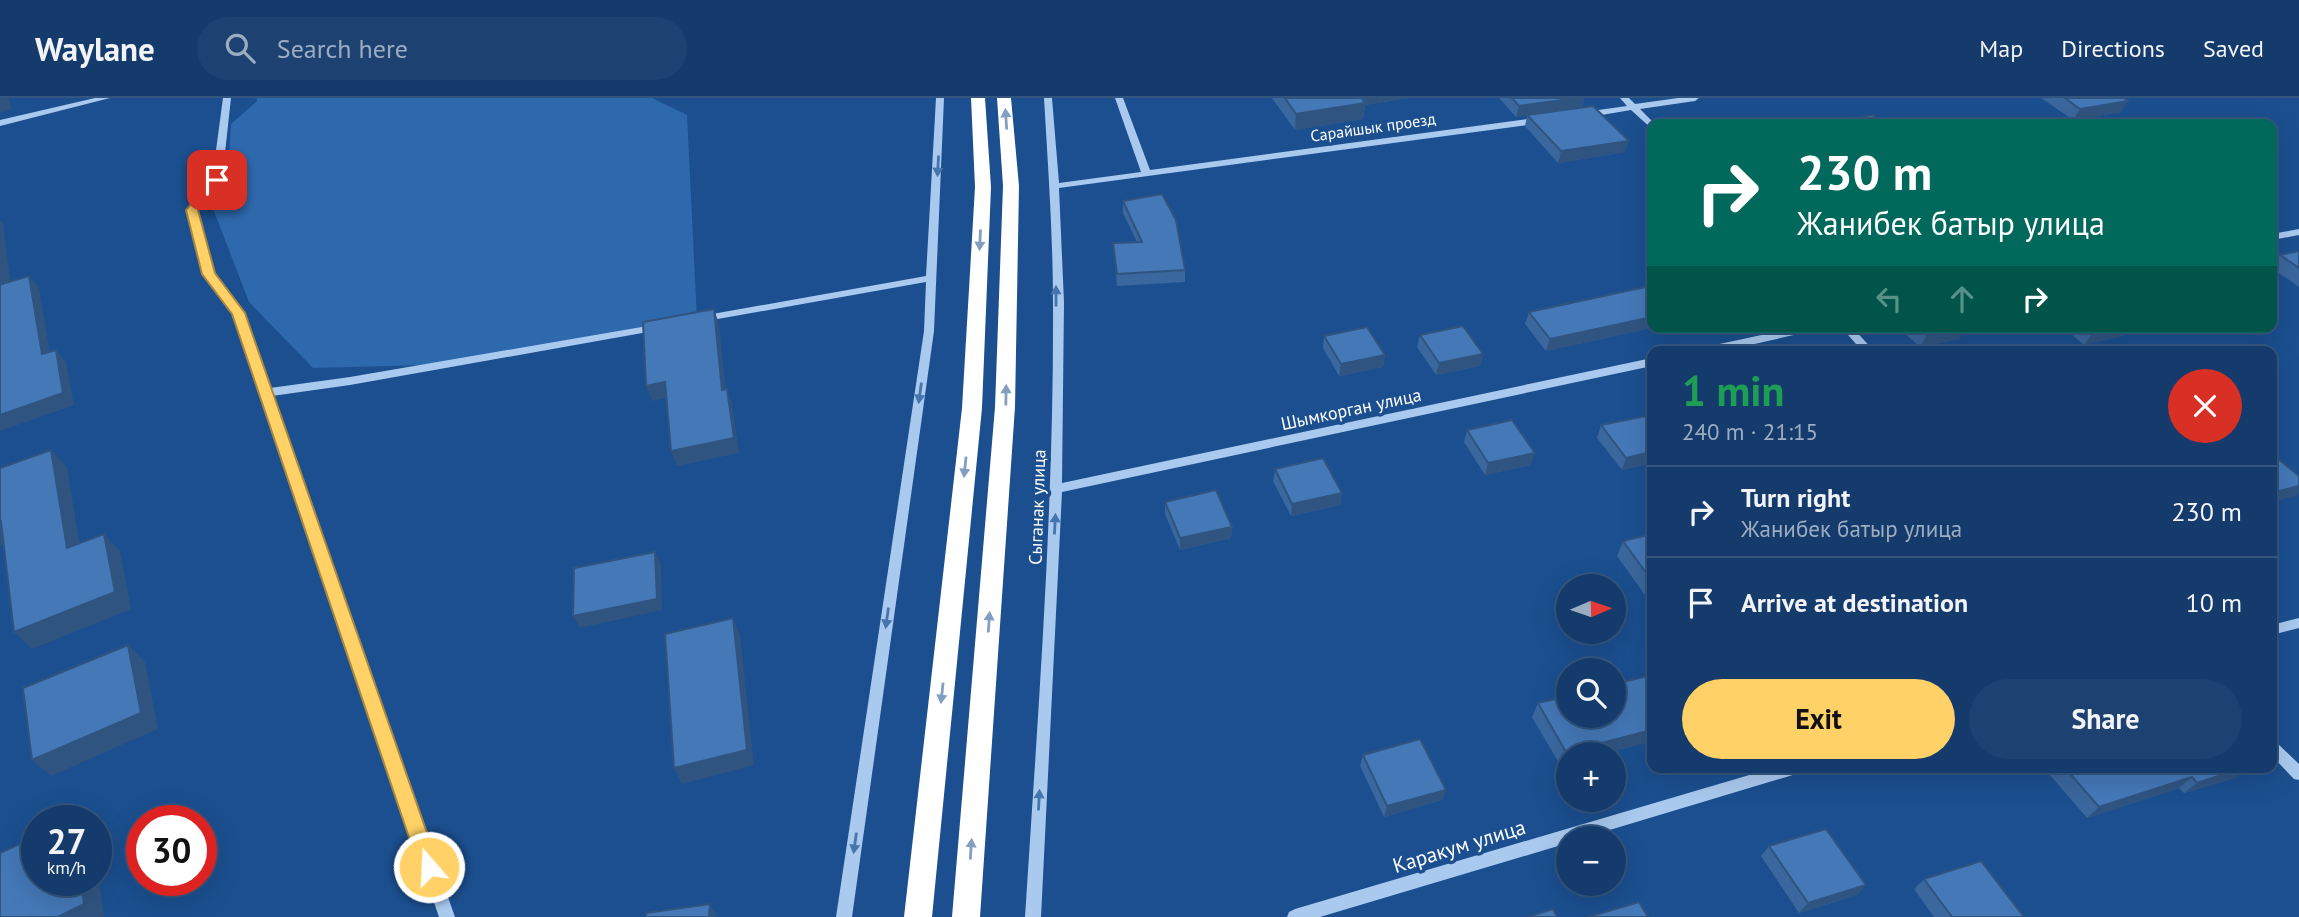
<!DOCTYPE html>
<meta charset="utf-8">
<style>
body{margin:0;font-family:"PT Sans",sans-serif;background:#1d4271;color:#f1f3f6;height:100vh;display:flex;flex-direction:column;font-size:26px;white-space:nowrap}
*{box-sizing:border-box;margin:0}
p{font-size:23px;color:#9dadc1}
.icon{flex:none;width:38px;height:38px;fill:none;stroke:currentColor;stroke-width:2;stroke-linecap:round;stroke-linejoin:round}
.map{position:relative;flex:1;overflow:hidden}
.details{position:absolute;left:1647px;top:248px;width:630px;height:427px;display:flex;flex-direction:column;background:#143b6b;border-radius:14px;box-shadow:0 7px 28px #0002,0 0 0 2px #33557e}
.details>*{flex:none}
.hud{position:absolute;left:1647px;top:21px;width:630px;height:214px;border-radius:14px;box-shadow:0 7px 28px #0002,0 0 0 2px #33557e;background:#00695c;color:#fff;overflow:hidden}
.needle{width:46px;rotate:88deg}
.controls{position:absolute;left:1556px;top:476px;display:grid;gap:14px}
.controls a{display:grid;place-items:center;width:70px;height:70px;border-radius:50%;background:#143b6b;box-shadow:0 7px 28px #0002,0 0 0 2px #33557e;font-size:35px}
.speed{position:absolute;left:21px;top:707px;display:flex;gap:14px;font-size:35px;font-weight:700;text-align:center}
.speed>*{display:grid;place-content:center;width:91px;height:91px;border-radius:50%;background:#143b6b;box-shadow:0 7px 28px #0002,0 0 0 2px #33557e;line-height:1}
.speed small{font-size:18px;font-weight:400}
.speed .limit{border:10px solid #d22;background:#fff;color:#111}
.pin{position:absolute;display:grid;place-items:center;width:60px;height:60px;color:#fff;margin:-30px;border-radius:14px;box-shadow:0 4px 10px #0006}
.me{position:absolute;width:77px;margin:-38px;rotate:341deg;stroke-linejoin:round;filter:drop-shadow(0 0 5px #0008)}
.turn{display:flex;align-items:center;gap:24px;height:147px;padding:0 35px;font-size:32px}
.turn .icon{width:91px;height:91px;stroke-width:2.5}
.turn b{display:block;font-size:49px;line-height:60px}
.lanes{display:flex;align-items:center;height:66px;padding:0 35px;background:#0003;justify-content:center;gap:35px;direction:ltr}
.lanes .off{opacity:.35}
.round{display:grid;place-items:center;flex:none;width:74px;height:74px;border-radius:37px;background:#1d4271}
.head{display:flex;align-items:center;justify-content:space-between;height:119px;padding:0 35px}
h1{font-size:42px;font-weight:600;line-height:52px;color:#1e9e55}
.action{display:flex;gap:14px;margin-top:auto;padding:14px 35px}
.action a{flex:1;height:80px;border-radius:42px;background:#ffd166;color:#111;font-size:28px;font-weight:600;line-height:80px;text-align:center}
.action a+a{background:#1d4271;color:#f1f3f6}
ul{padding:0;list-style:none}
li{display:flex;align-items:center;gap:21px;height:91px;padding:0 35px;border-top:2px solid #33557e}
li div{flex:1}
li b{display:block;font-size:26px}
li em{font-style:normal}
header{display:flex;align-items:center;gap:42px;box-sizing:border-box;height:98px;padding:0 35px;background:#143b6b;border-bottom:2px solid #33557e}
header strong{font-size:33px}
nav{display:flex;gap:38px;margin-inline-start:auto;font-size:24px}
.search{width:490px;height:63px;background:#1d4271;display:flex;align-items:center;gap:18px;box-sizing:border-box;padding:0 24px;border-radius:38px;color:#9dadc1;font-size:26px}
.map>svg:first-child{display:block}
</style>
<header>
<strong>Waylane</strong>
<div class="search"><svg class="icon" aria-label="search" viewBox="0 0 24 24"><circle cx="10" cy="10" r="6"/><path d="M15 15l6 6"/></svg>Search here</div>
<nav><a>Map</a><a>Directions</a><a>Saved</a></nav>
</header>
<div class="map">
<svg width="2299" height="819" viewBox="0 0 2299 819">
<rect width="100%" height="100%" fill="#1b4f8f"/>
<!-- green -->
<path fill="#2e69ad" d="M257,0H652L687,17L697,222L429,267L313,270L249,204L212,108L228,80L231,26L257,3Z"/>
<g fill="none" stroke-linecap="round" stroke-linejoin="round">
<!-- minor -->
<g fill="#a9c9ee" fill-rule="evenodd">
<path d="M95,0H110L0,28V22Z"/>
<path d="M223,0H231L222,82L197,112L213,176L243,215L270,290L350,279L659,226L664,229L659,232L350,287L272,298L455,819H439L261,298L258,295L259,293L233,216L203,176L187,112L212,82Z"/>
<path d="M936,0H944L934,233L852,819H836L924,233L926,184L701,224L696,221L701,218L926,178Z"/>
<path d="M1044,0H1052L1059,85L1141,74L1115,0H1123L1150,72L1542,19L1546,22L1542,25L1059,90L1064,204L1062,385L1652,260V268L1062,394L1041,819H1025C1038,615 1054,411 1053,206C1053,137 1048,69 1044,0Z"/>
<path d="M1620,0H1629L1635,6L1678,0H1699L1695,3L1640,11L1655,26H1652V31L1631,12L1584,20L1580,17L1584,14L1627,8Z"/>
<path d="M2299,131V137L2272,142V136Z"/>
<path d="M1799,229H1821L1816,232L1719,254H1696L1701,250Z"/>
<path d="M1841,229H1852L1875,254H1863Z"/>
<path d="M2299,520V530L2272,537V527Z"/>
<path d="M2272,643L2277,645L2299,666V682L2294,681L2272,658Z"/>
<path d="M1773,670H1803L1801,675L1796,676L1583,740H1568V745L1320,819H1287L1289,814L1295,811Z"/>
</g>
<!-- highway -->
<g fill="#fff" fill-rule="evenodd">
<path d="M971,0H985L991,89L982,310L932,819H904L962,310L975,89Z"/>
<path d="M997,0H1011L1019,88L1015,309L980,819H952L995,309L1003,88Z"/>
</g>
</g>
<!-- wall -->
<g fill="#3a679d">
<path d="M1272,0H1408L1365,7L1363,21L1295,32Z"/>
<path d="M1499,0H1584L1582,9L1625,54L1558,65L1525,28L1527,18L1516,19Z"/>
<path d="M2041,0H2124L2121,14L2073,22Z"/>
<path d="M1123,103L1185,172V184L1117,188L1113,145L1137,144L1123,115Z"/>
<path d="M2299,153V189L2272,170V167L2280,157Z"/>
<path d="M1529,214L1656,229L1546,253L1525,226Z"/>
<path d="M1898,229H1966L1959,241L1920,249Z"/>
<path d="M2063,229H2129L2122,238L2084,247Z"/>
<path d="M1420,237L1483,256L1480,268L1436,277L1417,249Z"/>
<path d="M1324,238L1385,257L1383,269L1339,278L1323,250Z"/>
<path d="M1652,325V365L1622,372L1597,340L1601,327Z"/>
<path d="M1467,332L1531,367L1485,377L1464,344Z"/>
<path d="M1275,371L1342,395L1340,407L1291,418L1273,383Z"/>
<path d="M1165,404L1232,429L1231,440L1180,452L1165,416Z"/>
<path d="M1652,436V507L1617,458L1623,443Z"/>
<path d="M1652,577V643L1560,667L1532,619L1538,605Z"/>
<path d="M1363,657L1446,692L1442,702L1384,719L1360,668Z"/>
<path d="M2044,670H2246L2235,680L2184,695L2179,690L2087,720Z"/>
<path d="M1769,748L1866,787L1857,797L1799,815L1761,758Z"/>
<path d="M1924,781L2024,819H1934L1914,791Z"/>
</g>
<!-- shaded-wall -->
<g fill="#305480">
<path d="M3,0H9L11,12L0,15V1Z"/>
<path d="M1355,0H1408L1365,7L1363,21L1295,32L1296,16Z"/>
<path d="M1577,0H1584L1581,10L1516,19L1519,8Z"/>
<path d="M2128,3L2121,14L2073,22L2080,11Z"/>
<path d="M1629,43L1625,54L1558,65L1561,53Z"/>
<path d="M0,123L3,126L12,198L2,186L0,168Z"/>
<path d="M29,178L39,190L52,268L42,256Z"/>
<path d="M714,211L719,226L727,307L722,292Z"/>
<path d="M1652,219V229H1656L1546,253L1550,241Z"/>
<path d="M1966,229L1959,241L1920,249L1927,237Z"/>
<path d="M2117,229H2129L2122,238L2084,247L2093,235Z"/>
<path d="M56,252L66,264L74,307L0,333V317Z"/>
<path d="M1483,256L1480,268L1436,277L1439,265Z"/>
<path d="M1385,257L1383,269L1339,278L1341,266Z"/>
<path d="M665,284L671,299L652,303L646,288Z"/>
<path d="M727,291L732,306L739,355L677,368L671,353Z"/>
<path d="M51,352L67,369L83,467L67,450Z"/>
<path d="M1652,354V365L1622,372L1626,360Z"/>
<path d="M1535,355L1531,367L1485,377L1488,365Z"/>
<path d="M2299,388V395L2296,398L2272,404V395Z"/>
<path d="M1342,395L1340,407L1291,418L1292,406Z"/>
<path d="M1,424L19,441L0,448V425Z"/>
<path d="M1232,429L1231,440L1180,452V440Z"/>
<path d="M104,436L120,453L131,511L32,551L14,534Z"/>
<path d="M655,454L661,466L662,512L580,530L573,518Z"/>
<path d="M733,520L740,537L754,667L682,686L674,670Z"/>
<path d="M128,547L145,564L158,631L51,678L32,662Z"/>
<path d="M1652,632V643L1602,656H1568V665L1560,667L1566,654Z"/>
<path d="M2243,670H2246L2235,680L2184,695L2197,685Z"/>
<path d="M2192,679L2179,690L2087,720L2099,709Z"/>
<path d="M1446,692L1442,702L1384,719L1387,708Z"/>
<path d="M96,763L104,819H58L81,782H96Z"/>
<path d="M1866,787L1857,797L1799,815L1808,805Z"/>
<path d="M710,806L718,819H709Z"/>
</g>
<!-- building -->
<g fill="#4478b7" stroke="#305480" stroke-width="2">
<path d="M1285,0H1362L1365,5L1296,16Z"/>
<path d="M1512,0H1577L1519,8Z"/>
<path d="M2065,0H2124L2128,3L2080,11Z"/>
<path d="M1593,8L1629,43L1561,53L1527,17Z"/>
<path d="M1873,17L1883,26H1816L1815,25Z"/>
<path d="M1162,96L1176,122L1185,172L1117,176L1113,145L1142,144L1123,103Z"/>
<path d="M2299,153V170L2280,157Z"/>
<path d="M0,168L2,186L29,178L42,256L56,252L63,295L0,317Z"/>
<path d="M1650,188L1652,190V219L1550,241L1529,214Z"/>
<path d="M714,211L722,292L727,291L734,340L671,353L665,284L646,288L643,224Z"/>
<path d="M1463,228L1483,256L1439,265L1420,237Z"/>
<path d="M1367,229L1385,257L1341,266L1324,238Z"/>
<path d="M1918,229H1964L1927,237Z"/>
<path d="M2086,229H2117L2093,235Z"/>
<path d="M1646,318L1652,325V354L1626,360L1601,327Z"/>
<path d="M1512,322L1535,355L1488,365L1467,332Z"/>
<path d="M51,352L67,450L104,436L115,494L14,534L1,424L0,425V370Z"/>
<path d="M2272,356L2299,378V388L2272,395Z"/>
<path d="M1323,360L1342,395L1292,406L1275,371Z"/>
<path d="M1216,392L1232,429L1180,440L1165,404Z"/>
<path d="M1652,436V483L1623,443Z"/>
<path d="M655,454L657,501L573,518L574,470Z"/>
<path d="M733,520L747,652L674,670L665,536Z"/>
<path d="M128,547L141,615L32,662L23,590Z"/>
<path d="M1652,577V632L1566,654L1538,605L1568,598V618H1614V586Z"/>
<path d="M1420,641L1446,692L1387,708L1363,657Z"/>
<path d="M2065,670H2243L2197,685L2192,679L2099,709Z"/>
<path d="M1826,731L1866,787L1808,805L1769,748Z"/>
<path d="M37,738V782H81L84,806L58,819H0V755Z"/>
<path d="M1981,763L2024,819H1952L1924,781Z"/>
<path d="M1639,804L1648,819H1588Z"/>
<path d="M710,806L709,819H646V815Z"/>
<path d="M1553,811L1557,819H1528Z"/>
</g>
<!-- one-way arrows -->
<defs><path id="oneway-solid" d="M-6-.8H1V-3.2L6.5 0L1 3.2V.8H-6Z" transform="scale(1.75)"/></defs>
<g fill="#829ec1">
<use href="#oneway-solid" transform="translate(1006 21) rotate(-94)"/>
<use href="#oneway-solid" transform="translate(980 142) rotate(93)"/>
<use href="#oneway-solid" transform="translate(1006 297) rotate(-89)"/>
<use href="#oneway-solid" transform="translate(965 369) rotate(96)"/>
<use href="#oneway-solid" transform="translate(989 524) rotate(-86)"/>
<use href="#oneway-solid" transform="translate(942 595) rotate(96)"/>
<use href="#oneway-solid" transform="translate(971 751) rotate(-86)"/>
</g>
<g fill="#4674ac">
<use href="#oneway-solid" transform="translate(938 68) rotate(93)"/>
<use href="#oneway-solid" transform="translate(1056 198) rotate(-90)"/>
<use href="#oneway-solid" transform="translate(920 295) rotate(98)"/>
<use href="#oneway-solid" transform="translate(1055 426) rotate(-87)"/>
<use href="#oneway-solid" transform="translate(887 520) rotate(98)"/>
<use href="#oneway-solid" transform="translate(1039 702) rotate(-87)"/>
<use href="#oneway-solid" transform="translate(855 745) rotate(98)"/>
</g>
<!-- route -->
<path fill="#ffd166" stroke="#a68842" stroke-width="2" d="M213,80L223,82L198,112L215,175L245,215L439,769L436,776L429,778L422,776L419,769L232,216L202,176L186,112Z"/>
<g text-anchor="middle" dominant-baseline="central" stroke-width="7" stroke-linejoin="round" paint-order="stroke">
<!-- far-street labels -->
<g font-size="16" fill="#fff" stroke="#1b4f8f">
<text transform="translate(1373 29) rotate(-8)">Сарайшык проезд</text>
</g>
<!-- street labels -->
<g font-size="18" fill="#fff" stroke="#1b4f8f">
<text transform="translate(1351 311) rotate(-12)">Шымкорган улица</text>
<text transform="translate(1037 409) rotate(-88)">Сыганак улица</text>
</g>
<!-- near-street labels -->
<g font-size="21" fill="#fff" stroke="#1b4f8f">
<text transform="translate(1459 748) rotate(-17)">Каракум улица</text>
</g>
</g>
</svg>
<div class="controls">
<a><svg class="needle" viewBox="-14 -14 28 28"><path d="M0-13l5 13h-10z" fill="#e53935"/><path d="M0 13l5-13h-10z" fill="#9dadc1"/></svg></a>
<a><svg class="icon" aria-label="search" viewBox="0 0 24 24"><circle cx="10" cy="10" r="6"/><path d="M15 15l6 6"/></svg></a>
<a>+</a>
<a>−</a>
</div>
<div class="speed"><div>27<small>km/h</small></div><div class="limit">30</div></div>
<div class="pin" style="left:217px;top:82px;background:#d93025"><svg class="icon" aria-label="arrive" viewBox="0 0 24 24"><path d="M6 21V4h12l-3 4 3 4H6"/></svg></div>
<svg class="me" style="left:429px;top:769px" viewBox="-20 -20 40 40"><circle r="17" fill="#ffd166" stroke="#fff" stroke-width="3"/><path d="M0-11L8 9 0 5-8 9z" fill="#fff"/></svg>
<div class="hud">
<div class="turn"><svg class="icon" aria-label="right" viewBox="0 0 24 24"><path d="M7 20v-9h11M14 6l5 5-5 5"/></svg><div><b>230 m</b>Жанибек батыр улица</div></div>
<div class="lanes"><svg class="icon off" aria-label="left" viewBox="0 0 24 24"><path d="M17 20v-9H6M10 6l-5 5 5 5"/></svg><svg class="icon off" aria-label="ahead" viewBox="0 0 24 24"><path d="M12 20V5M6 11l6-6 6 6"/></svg><svg class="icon" aria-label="right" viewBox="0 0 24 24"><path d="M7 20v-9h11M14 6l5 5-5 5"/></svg></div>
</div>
<section class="details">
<div class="head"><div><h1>1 min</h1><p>240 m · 21:15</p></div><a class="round" style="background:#d93025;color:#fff"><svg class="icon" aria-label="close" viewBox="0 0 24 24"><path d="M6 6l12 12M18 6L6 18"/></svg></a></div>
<ul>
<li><svg class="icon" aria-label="right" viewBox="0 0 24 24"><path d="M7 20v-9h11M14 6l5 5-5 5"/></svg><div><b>Turn right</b><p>Жанибек батыр улица</p></div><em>230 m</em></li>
<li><svg class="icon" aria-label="arrive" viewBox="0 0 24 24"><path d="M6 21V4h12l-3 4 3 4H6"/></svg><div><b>Arrive at destination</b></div><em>10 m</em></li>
</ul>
<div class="action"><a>Exit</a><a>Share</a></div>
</section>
</div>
